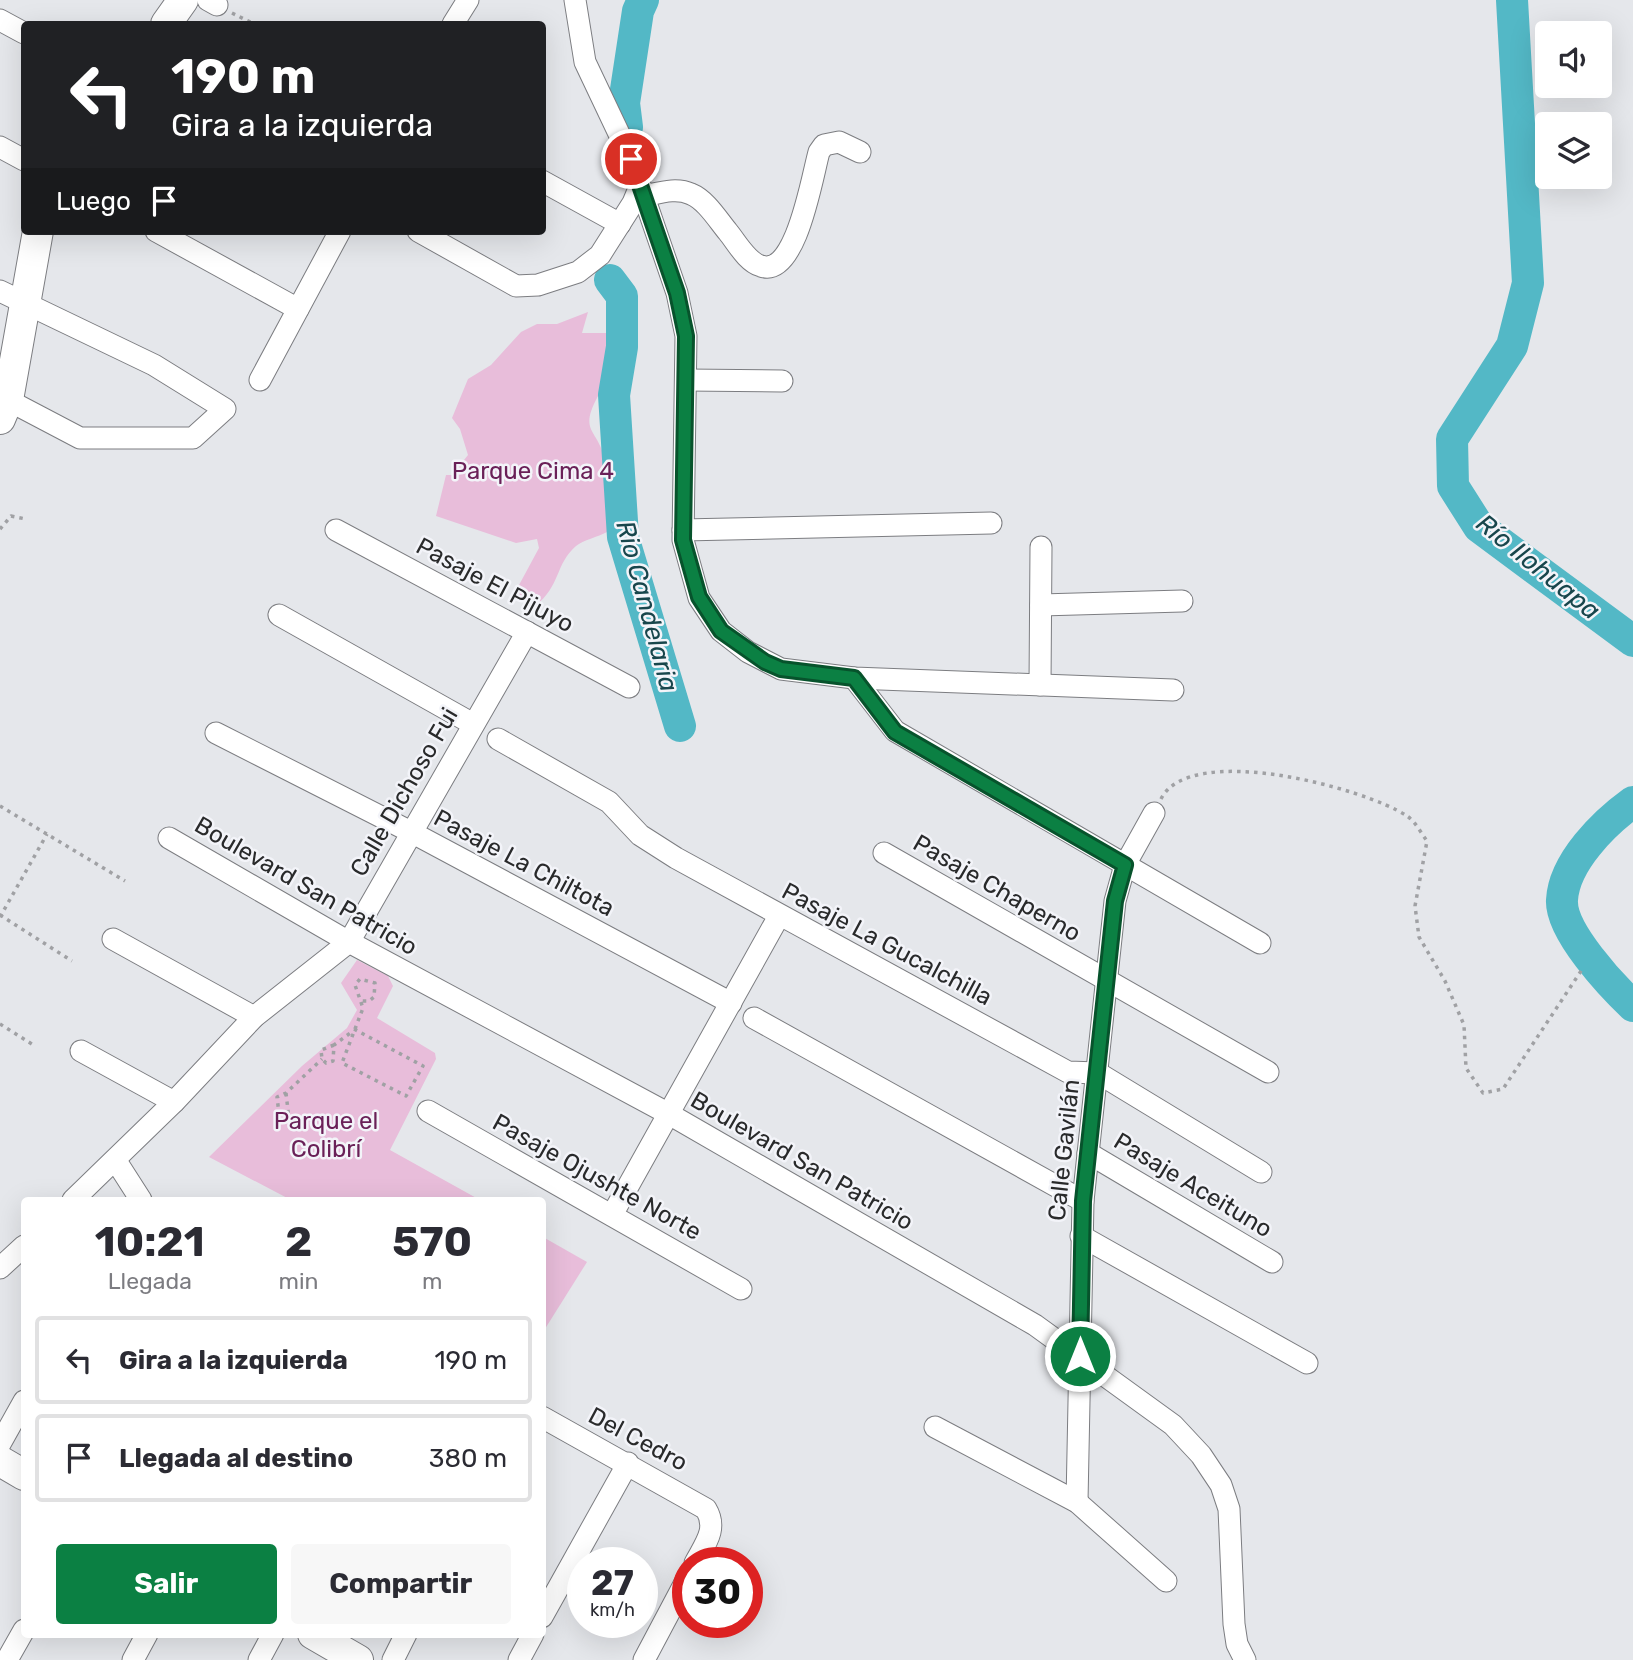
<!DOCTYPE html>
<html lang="es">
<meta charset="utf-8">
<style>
body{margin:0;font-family:Rubik,sans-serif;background:#f7f7f7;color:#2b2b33;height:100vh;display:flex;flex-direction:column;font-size:26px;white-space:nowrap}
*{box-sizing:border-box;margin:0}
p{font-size:23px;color:#7c7c81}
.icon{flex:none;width:38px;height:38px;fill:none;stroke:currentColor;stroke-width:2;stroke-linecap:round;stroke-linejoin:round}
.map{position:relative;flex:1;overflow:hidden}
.side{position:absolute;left:21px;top:1197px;width:525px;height:441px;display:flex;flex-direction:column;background:#fff;border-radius:7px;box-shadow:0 7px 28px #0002}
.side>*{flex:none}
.hud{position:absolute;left:21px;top:21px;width:525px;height:214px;border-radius:7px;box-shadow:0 7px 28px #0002;background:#202124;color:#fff;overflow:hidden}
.buttons{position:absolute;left:1535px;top:21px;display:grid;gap:14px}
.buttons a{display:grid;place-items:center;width:77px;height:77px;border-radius:7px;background:#fff;box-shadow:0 7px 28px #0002;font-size:35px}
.speed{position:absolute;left:567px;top:1547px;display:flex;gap:14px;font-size:35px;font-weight:700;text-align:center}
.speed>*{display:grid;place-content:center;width:91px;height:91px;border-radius:50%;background:#fff;box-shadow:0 7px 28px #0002;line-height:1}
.speed small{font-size:18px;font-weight:400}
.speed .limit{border:10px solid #d22;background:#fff;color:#111}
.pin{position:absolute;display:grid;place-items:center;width:60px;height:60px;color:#fff;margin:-30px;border:4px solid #fff;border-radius:50%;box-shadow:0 2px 7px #0007}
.me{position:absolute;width:77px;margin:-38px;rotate:0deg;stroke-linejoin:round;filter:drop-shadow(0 0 5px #0008)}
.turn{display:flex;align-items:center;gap:24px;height:147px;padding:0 35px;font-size:32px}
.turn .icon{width:91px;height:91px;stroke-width:2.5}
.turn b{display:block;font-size:49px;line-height:60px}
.then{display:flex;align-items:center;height:66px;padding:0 35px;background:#0003;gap:14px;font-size:26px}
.eta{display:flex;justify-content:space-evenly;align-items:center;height:119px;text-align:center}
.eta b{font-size:42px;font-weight:700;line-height:49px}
.cta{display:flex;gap:14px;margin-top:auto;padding:14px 35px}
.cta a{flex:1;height:80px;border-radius:7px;background:#0b8043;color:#fff;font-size:28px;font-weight:700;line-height:80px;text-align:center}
.cta a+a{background:#f7f7f7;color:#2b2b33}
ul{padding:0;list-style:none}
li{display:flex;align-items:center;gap:21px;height:88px;margin:0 14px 10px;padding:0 21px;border:4px solid #e1e1e2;border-radius:7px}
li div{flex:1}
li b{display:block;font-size:26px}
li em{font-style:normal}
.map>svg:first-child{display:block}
</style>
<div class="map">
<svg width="1633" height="1660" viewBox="0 0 1633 1660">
<rect width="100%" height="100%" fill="#e5e7eb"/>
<!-- green -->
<g fill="#e8bdda">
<path d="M588,312L582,333H624L620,363H611L614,395L598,396C579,431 596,428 604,456C612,481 609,507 607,532C598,537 583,540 576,546C555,564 561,586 535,606L512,598L539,548L537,539L516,543L436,516L446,475H452L468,455L460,429L452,418L468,379L491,365L521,332L537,324H557Z"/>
<path d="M357,960L388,976L393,986L377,1018L435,1053L436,1059L390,1150L480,1200H291L209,1157L302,1066L347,1028L357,1010L341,983Z"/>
<path d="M543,1237L587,1262L543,1332L542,1331Z"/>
</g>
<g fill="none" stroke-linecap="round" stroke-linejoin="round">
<!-- river -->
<g stroke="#53b8c6" stroke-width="32">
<path d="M1512,0L1528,283L1512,346L1452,439L1453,486L1479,527L1633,641"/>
<path d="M627,127L624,103L638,11L643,0"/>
<path d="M610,280L622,296V347L614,395L623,537L680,726"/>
<path d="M1633,802C1604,823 1564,862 1562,900C1560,931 1612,986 1633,1006"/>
</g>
<defs>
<g id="street">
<path d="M208,0L217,5"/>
<path d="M575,0L585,62L631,159L677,293L686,336L683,540L699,598L721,631L748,652L781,669L854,678L1173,690"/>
<path d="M0,20L24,33"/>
<path d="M453,24L468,0"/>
<path d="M0,147L24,160"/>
<path d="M542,181L620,224"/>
<path d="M644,196C659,193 676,187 691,194C706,200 718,220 728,232C737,243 747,262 761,266C796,278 812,177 819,152L824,145L839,142L860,152"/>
<path d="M156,231L298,309"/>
<path d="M418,231L516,286L538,285L578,272L600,255L633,203L640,186"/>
<path d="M0,291L154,365L225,409L193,438H80L0,396"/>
<path d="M260,380L340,231"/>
<path d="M686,380L782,381"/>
<path d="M336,530L629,687"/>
<path d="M683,530L991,523"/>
<path d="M1041,605L1182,601"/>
<path d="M279,615L473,724"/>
<path d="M854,678L895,731L1260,943"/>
<path d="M1040,685L1041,547"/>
<path d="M216,733L411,832L731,1003"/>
<path d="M498,739L609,802L640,835L676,858L1068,1072L1098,1073L1261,1172"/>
<path d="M169,838L349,942L669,1114L1035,1325L1173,1425L1201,1455L1221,1485L1229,1509L1234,1624L1237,1644L1245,1660"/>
<path d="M884,853L1268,1072"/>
<path d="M113,939L254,1017"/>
<path d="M754,1018L1083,1201"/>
<path d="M81,1051L174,1102"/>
<path d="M428,1111L741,1289"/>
<path d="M1088,1153L1272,1262"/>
<path d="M116,1161L141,1200"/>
<path d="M73,1200L174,1102L254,1017L349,942L527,632"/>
<path d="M612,1215L779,916"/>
<path d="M1081,1236L1307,1363"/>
<path d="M0,1268L24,1246"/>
<path d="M542,1417L706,1509C718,1529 705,1544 695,1563"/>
<path d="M935,1427L1077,1502L1166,1581"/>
<path d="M0,1444L24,1401"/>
<path d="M1077,1502L1083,1201L1115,901L1125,865L1154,813"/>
<path d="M542,1617L628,1463"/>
<path d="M7,1660L24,1630"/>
<path d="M133,1660L147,1634"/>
<path d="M259,1660L273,1634"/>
<path d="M393,1660L406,1634"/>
<path d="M519,1660L533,1634"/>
<path d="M644,1660L688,1577"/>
</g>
<g id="secondary">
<path d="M166,24L183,0"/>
<path d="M0,419L8,400L38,231"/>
<path d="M0,1461L24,1475"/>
<path d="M313,1634L358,1660"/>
</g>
</defs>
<!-- street casing -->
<use href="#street" stroke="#7c7d81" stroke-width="23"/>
<!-- secondary casing -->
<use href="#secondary" stroke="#7c7d81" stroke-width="32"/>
<!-- path -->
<g stroke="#a0a1a4" stroke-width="3.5" stroke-dasharray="3.5 5" stroke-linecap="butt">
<path d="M232,13L254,24"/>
<path d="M0,529L11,516L26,519"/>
<path d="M1161,799C1190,741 1365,788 1407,816C1415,821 1421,833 1427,841L1415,906L1419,937L1445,981L1464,1025L1466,1068L1483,1093L1503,1089L1583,968"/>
<path d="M0,806L125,881"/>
<path d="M0,915L72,961"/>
<path d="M0,917L47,834"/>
<path d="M0,1024L35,1046"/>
<path d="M354,1029L423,1066L406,1096L342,1063L363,1008L355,985L360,979L375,983L374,997L369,1001H359"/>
<path d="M334,1045L321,1050L322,1059L326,1063L333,1061L334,1045L353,1031"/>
<path d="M286,1093L289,1119L280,1122L277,1097L286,1093L322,1059"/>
</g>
<!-- street -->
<use href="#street" stroke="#fff" stroke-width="21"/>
<!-- secondary -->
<use href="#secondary" stroke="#fff" stroke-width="30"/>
</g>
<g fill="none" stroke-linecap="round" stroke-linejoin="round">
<defs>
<path id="route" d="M631,159L677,293L686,336L683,540L699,597L721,631L765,662L781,669L854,678L895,732L1125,865L1115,901L1083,1201L1080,1356"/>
</defs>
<!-- route casing -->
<use href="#route" stroke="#07532c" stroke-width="18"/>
<!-- route -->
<use href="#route" stroke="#0b8043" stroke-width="12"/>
</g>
<g text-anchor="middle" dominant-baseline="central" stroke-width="5" stroke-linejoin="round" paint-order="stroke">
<!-- park labels -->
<g font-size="24" fill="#6a2058" stroke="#f3f4f9">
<text x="533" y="471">Parque Cima 4</text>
<text x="326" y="1121">Parque el<tspan x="326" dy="28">Colibrí</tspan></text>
</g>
<!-- street labels -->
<g font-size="24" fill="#292a2b" stroke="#f3f4f9">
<text transform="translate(495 585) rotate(28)">Pasaje El Pijuyo</text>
<text transform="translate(404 792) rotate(-60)">Calle Dichoso Fui</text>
<text transform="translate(524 863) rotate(28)">Pasaje La Chiltota</text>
<text transform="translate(306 886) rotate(30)">Boulevard San Patricio</text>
<text transform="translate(997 888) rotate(30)">Pasaje Chaperno</text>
<text transform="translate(887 944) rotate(28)">Pasaje La Gucalchilla</text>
<text transform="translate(1064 1150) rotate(-84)">Calle Gavilán</text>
<text transform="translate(802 1161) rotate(30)">Boulevard San Patricio</text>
<text transform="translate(597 1177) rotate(29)">Pasaje Ojushte Norte</text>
<text transform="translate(1193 1185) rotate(31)">Pasaje Aceituno</text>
<text transform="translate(638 1439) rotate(28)">Del Cedro</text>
</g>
<!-- water labels -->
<g font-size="26" font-style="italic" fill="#18464c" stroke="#f3f4f9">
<text transform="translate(1538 567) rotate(39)">Río Ilohuapa</text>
<text transform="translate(647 606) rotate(75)">Rio Candelaria</text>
</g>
</g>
</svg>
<div class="buttons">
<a><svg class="icon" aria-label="sound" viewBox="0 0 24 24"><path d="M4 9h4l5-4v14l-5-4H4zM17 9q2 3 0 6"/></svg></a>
<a><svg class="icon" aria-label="layers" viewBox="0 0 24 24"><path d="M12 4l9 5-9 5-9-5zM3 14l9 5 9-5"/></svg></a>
</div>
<div class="speed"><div>27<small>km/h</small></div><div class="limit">30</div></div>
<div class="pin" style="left:631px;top:159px;background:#d93025"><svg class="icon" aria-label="arrive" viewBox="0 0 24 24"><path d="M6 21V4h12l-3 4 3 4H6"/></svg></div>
<svg class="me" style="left:1080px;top:1356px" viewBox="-20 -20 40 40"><circle r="17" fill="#0b8043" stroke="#fff" stroke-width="3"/><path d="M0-11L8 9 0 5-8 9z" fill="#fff"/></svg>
<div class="hud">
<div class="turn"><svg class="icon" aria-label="left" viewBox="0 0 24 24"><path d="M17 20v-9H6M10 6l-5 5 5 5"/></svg><div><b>190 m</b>Gira a la izquierda</div></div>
<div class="then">Luego<svg class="icon" aria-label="arrive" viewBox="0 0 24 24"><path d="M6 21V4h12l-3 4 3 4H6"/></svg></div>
</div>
<section class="side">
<div class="eta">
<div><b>10:21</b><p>Llegada</p></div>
<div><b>2</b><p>min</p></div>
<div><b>570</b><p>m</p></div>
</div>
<ul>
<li><svg class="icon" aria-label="left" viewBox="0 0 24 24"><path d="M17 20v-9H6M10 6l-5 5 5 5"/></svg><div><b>Gira a la izquierda</b></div><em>190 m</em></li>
<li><svg class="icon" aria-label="arrive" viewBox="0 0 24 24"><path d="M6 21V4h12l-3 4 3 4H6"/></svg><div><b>Llegada al destino</b></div><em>380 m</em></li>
</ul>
<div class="cta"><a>Salir</a><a>Compartir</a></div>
</section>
</div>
